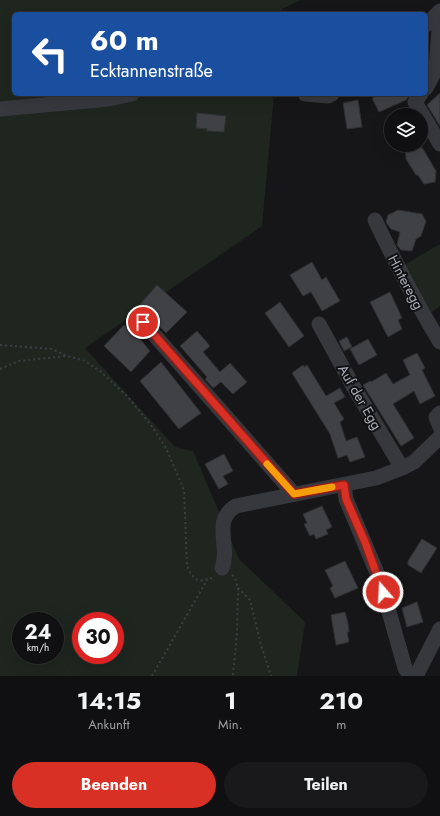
<!DOCTYPE html>
<html lang="de">
<meta charset="utf-8">
<style>
body{margin:0;font-family:Jost,sans-serif;background:#19191b;color:#f1f3f6;height:100vh;display:flex;flex-direction:column;font-size:15px;white-space:nowrap}
*{box-sizing:border-box;margin:0}
p{font-size:13px;color:#9c9d9f}
.icon{flex:none;width:22px;height:22px;fill:none;stroke:currentColor;stroke-width:2;stroke-linecap:round;stroke-linejoin:round}
.map{position:relative;height:676px;overflow:hidden}
.side{display:flex;flex-direction:column;background:#101012;flex:1}
.side>*{flex:none}
.top-card{position:absolute;left:12px;top:12px;width:416px;height:84px;border-radius:6px;box-shadow:0 4px 16px #0002,0 0 0 1px #303032;background:#1a4fa0;color:#fff;overflow:hidden}
.tools{position:absolute;left:384px;top:108px;display:grid;gap:8px}
.tools a{display:grid;place-items:center;width:44px;height:44px;border-radius:50%;background:#101012;box-shadow:0 4px 16px #0002,0 0 0 1px #303032;font-size:20px}
.speed{position:absolute;left:12px;top:612px;display:flex;gap:8px;font-size:20px;font-weight:700;text-align:center}
.speed>*{display:grid;place-content:center;width:52px;height:52px;border-radius:50%;background:#101012;box-shadow:0 4px 16px #0002,0 0 0 1px #303032;line-height:1}
.speed small{font-size:10px;font-weight:400}
.speed .limit{border:6px solid #d22;background:#fff;color:#111}
.pin{position:absolute;display:grid;place-items:center;width:34px;height:34px;color:#fff;margin:-17px;border:2px solid #fff;border-radius:50%;box-shadow:0 1px 4px #0007}
.me{position:absolute;width:44px;margin:-22px;rotate:341deg;stroke-linejoin:round;filter:drop-shadow(0 0 3px #0008)}
.turn{display:flex;align-items:center;gap:14px;height:84px;padding:0 12px;font-size:18px}
.turn .icon{width:52px;height:52px;stroke-width:2.5}
.turn b{display:block;font-size:28px;line-height:34px}
.eta{display:flex;justify-content:space-evenly;align-items:center;height:68px;text-align:center}
.eta b{font-size:24px;font-weight:700;line-height:28px}
.primary-button{display:flex;gap:8px;margin-top:auto;padding:8px 12px}
.primary-button a{flex:1;height:46px;border-radius:24px;background:#d93025;color:#fff;font-size:16px;font-weight:700;line-height:46px;text-align:center}
.primary-button a+a{background:#19191b;color:#f1f3f6}
.map>svg:first-child{display:block}
</style>
<div class="map">
<svg width="440" height="676" viewBox="0 0 440 676">
<rect width="100%" height="100%" fill="#161618"/>
<!-- green -->
<g fill="#1e261f" fill-rule="evenodd">
<path d="M0,0H301L282,9L281,14H14V94H274L262,226L85,348L175,447L193,451L239,559L305,622L297,676H0ZM21,621H55V655H21ZM81,621H115V655H81Z"/>
<path d="M440,244V306L431,313L404,265Z"/>
</g>
<!-- building -->
<g fill="#404145" stroke="#303034">
<path d="M440,93V126L427,105Z"/>
<path d="M372,94H410L406,100L379,112L372,98H374Z"/>
<path d="M358,100L362,127L347,129L343,103Z"/>
<path d="M197,113L226,116L224,132L207,131V129L196,128Z"/>
<path d="M405,145H418L423,149L436,171L435,182L424,184L418,175H416L406,159Z"/>
<path d="M398,210L422,214L426,221L421,236L416,239L412,251L401,250L397,245L400,232L391,229L386,222L388,215Z"/>
<path d="M312,262L322,280L326,277L340,301L322,311L311,292L303,296L290,275Z"/>
<path d="M157,285L187,312L166,333L146,313H141L136,309Z"/>
<path d="M390,292L402,318L398,320L402,329L388,337L370,302Z"/>
<path d="M280,302L304,336L289,347L265,313Z"/>
<path d="M124,325L141,340L150,351L131,372L104,346Z"/>
<path d="M197,331L210,346L203,352L220,372L230,363L247,382L233,394L221,382L213,388L205,379L207,377L180,346Z"/>
<path d="M347,337L352,347L344,351L339,341Z"/>
<path d="M368,339L377,355L359,365L350,349Z"/>
<path d="M417,353L425,368L422,370L435,396L420,404L414,391L393,404L414,438L401,446L363,385L370,381L371,382L386,373L393,384L410,375L403,360Z"/>
<path d="M161,362L201,413L179,429L140,381Z"/>
<path d="M303,365L304,367L307,365L326,396L340,388L345,397L334,403L344,419L340,422L346,441L357,437L365,457L350,462L347,455L338,458L330,434L292,373Z"/>
<path d="M224,454L233,471L223,476L228,484L219,489L205,464Z"/>
<path d="M322,506L332,527L326,530L328,534L316,539L314,534L310,536L304,524L307,523L303,514Z"/>
<path d="M422,539L437,548L421,573L408,565V561Z"/>
<path d="M345,561L358,588L335,598L330,588L333,586L325,570Z"/>
<path d="M417,602L423,622L407,627L402,608Z"/>
<path d="M345,612L348,623L349,632H347L349,642L336,645L331,615Z"/>
</g>
<g fill="none" stroke-linecap="round" stroke-linejoin="round">
<!-- path -->
<g stroke="#3d3f44" stroke-width="2" stroke-dasharray="2 3" stroke-linecap="butt">
<path d="M0,345L52,349L67,356L85,361L100,371L127,396L151,425L166,448L184,490L187,566C193,580 197,583 212,578"/>
<path d="M0,369L19,361L66,356"/>
<path d="M232,575L235,578L238,588L237,632L233,676"/>
<path d="M238,588L250,600L261,645L271,676"/>
<path d="M152,676L207,580"/>
</g>
<!-- minor -->
<g stroke="#37383d" stroke-width="15">
<path d="M426,25L440,11"/>
<path d="M426,88L436,69L440,14"/>
<path d="M305,94L328,96L332,94"/>
<path d="M421,94L415,102L440,144"/>
<path d="M0,109L109,99L132,94"/>
<path d="M375,220C395,262 416,303 440,342"/>
<path d="M143,322L294,494"/>
<path d="M319,324L353,386L402,468"/>
<path d="M440,413L436,417L440,427"/>
<path d="M344,485L346,499L380,580L405,668L410,676"/>
<path d="M222,568C231,547 211,521 236,506L376,478L402,468L414,462L440,437"/>
<path d="M416,676L440,629"/>
</g>
</g>
<g fill="none" stroke-linecap="round" stroke-linejoin="round">
<defs>
<path id="route" d="M143,322L294,494L344,485L346,499L365,542L383,592"/>
</defs>
<!-- route casing -->
<use href="#route" stroke="#8d1f18" stroke-width="10"/>
<!-- route -->
<use href="#route" stroke="#d93025" stroke-width="7"/>
<!-- slow -->
<path stroke="#f59e0b" stroke-width="7" d="M267,464L294,494L332,487"/>
</g>
<g text-anchor="middle" dominant-baseline="central" stroke-width="4" stroke-linejoin="round" paint-order="stroke">
<!-- street labels -->
<g font-size="14" fill="#a8adb8" stroke="#111113">
<text transform="translate(406 282) rotate(62)">Hinteregg</text>
<text transform="translate(360 397) rotate(60)">Auf der Egg</text>
</g>
</g>
</svg>
<div class="tools">
<a><svg class="icon" aria-label="layers" viewBox="0 0 24 24"><path d="M12 4l9 5-9 5-9-5zM3 14l9 5 9-5"/></svg></a>
</div>
<div class="speed"><div>24<small>km/h</small></div><div class="limit">30</div></div>
<div class="pin" style="left:143px;top:322px;background:#d93025"><svg class="icon" aria-label="arrive" viewBox="0 0 24 24"><path d="M6 21V4h12l-3 4 3 4H6"/></svg></div>
<svg class="me" style="left:383px;top:592px" viewBox="-20 -20 40 40"><circle r="17" fill="#d93025" stroke="#fff" stroke-width="3"/><path d="M0-11L8 9 0 5-8 9z" fill="#fff"/></svg>
<div class="top-card">
<div class="turn"><svg class="icon" aria-label="left" viewBox="0 0 24 24"><path d="M17 20v-9H6M10 6l-5 5 5 5"/></svg><div><b>60 m</b>Ecktannenstraße</div></div>
</div>
</div>
<section class="side">
<div class="eta">
<div><b>14:15</b><p>Ankunft</p></div>
<div><b>1</b><p>Min.</p></div>
<div><b>210</b><p>m</p></div>
</div>
<div class="primary-button"><a>Beenden</a><a>Teilen</a></div>
</section>
